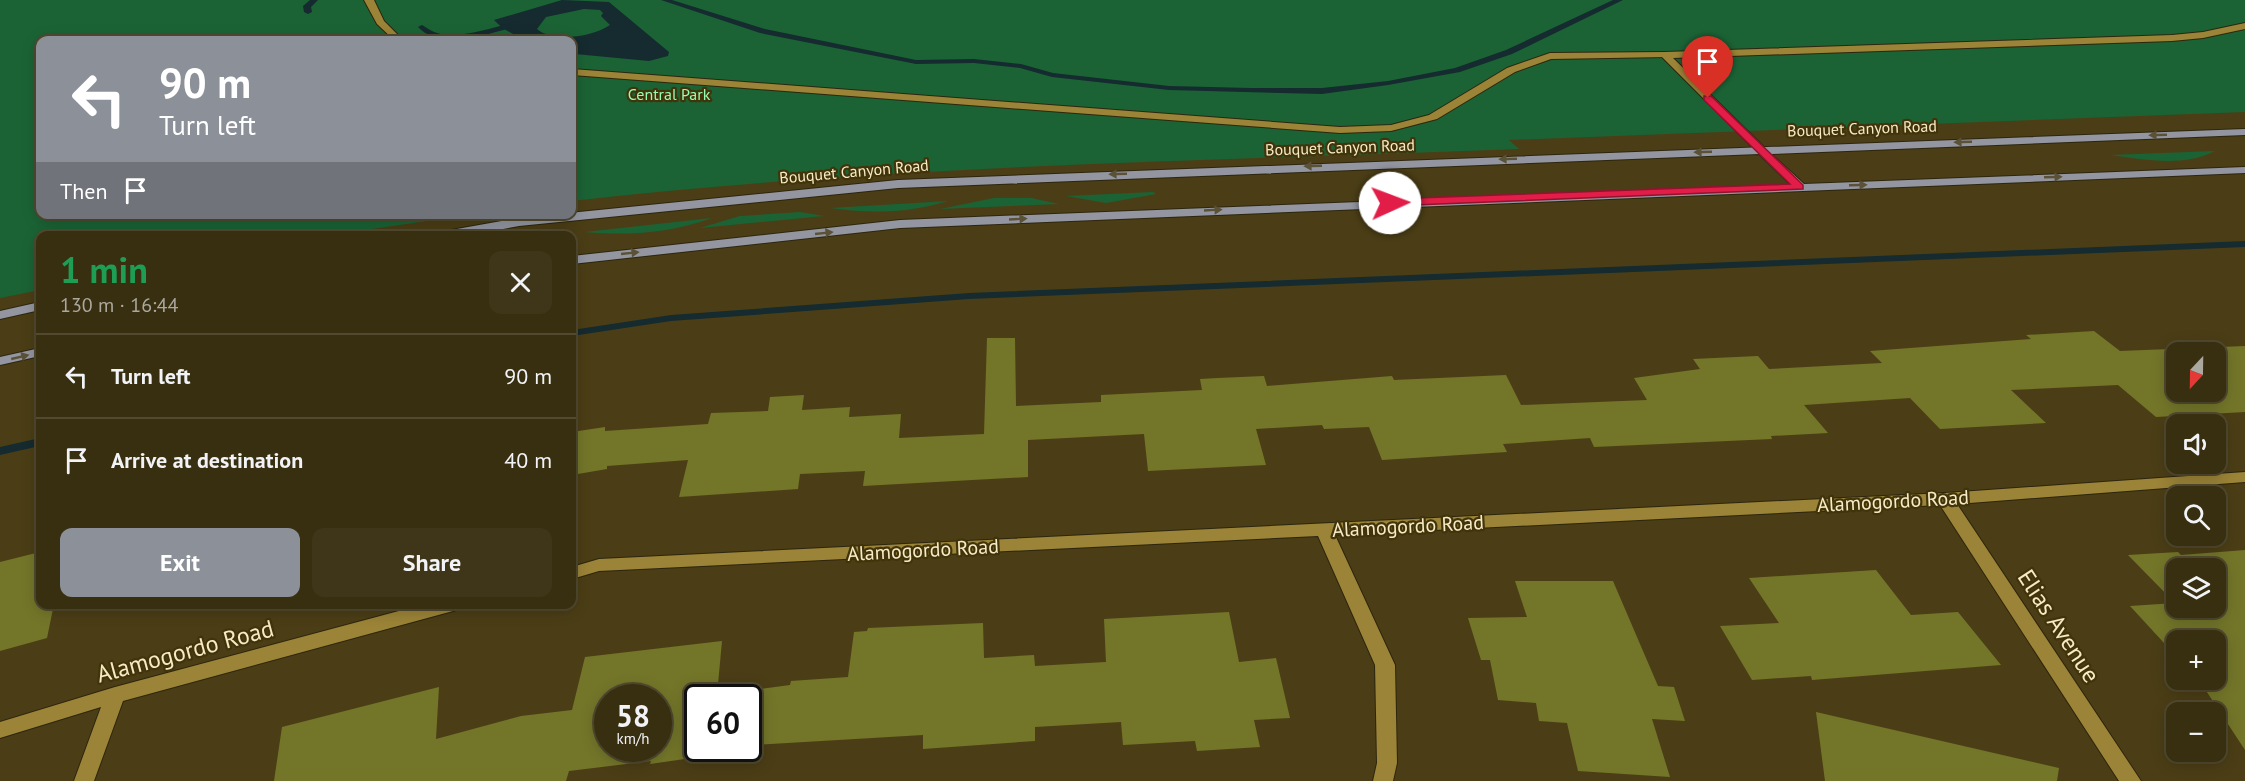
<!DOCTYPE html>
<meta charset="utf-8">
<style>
body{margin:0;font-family:"PT Sans",sans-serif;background:#3f3619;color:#f1f3f6;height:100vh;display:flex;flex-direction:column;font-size:22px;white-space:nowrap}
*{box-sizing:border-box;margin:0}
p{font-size:20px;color:#aba89f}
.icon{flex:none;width:33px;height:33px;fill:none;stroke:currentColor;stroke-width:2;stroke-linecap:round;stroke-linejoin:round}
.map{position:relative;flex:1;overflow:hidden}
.side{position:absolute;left:36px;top:231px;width:540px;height:378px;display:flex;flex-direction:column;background:#382e10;border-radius:12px;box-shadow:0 3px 15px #0003,0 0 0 2px #524a30}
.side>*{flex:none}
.hud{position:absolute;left:36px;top:36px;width:540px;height:183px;border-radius:12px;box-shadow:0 3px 15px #0003,0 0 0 2px #524a30;background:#8c9099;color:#fff;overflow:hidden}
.needle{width:39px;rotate:202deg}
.controls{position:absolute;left:2166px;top:342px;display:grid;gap:12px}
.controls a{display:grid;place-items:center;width:60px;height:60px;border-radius:12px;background:#382e10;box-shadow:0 3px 15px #0003,0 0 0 2px #524a30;font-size:30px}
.speed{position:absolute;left:594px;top:684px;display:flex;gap:12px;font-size:30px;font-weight:700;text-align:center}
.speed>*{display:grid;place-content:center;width:78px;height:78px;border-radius:50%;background:#382e10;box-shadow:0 3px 15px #0003,0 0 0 2px #524a30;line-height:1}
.speed small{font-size:15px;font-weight:400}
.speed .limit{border:3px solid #111;border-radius:9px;background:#fff;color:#111}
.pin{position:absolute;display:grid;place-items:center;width:51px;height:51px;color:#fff;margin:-62px -26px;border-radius:50% 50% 50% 0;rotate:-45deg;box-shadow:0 0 6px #0007}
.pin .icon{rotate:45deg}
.me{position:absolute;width:66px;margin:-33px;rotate:88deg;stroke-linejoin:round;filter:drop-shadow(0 0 4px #0008)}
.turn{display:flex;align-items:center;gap:21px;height:126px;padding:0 24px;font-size:27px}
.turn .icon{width:78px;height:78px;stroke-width:2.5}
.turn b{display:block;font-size:42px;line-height:51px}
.then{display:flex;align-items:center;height:57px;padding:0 24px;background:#0003;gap:12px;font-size:22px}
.round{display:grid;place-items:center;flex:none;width:63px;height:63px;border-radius:12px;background:#3f3619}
.head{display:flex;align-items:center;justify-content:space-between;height:102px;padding:0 24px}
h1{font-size:36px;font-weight:800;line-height:45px;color:#1e9e55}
.button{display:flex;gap:12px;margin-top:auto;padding:12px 24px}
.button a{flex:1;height:69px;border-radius:12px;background:#8c9099;color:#fff;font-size:24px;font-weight:800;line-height:69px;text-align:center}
.button a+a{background:#3f3619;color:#f1f3f6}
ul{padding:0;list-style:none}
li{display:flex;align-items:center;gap:18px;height:84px;padding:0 24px;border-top:2px solid #524a30}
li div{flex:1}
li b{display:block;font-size:22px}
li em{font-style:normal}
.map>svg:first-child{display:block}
</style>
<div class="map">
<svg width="2245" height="781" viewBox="0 0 2245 781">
<rect width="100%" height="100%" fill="#4b3e16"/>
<!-- green -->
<g fill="#1b6335">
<path d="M0,0H2245V112L1509,140L1519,149C1204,161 885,165 572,201V40H40V214L469,215L330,235L40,236V290L0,298Z"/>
<path d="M2215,151C2184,167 2145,160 2111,155Z"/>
<path d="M1153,192L1156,194L1106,203L1066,196Z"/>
<path d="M994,198H1031L1059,204L940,209Z"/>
<path d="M948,201C909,213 872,214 831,208Z"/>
<path d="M800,212L824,216L700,228L740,216Z"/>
<path d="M712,218C671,233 629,236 585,232Z"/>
</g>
<!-- water -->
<path fill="#152b2f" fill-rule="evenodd" d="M562,0L609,2L669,52L668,56L649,61L575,54L572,53V40C543,40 515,43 494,20ZM584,9L600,10L603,13L601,16L610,25C592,37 553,43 537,29L546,17Z"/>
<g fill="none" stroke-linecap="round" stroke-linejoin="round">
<!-- stream -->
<g fill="#152b2f" fill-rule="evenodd">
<path d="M310,0H318L311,7L312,12L308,14L304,12L303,6Z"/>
<path d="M661,0H672L765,29L916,60L974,59L1021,64L1053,73L1169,86L1251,88H1322L1388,81L1455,68L1506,50L1613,0H1623L1512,54L1460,72L1388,85L1322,94L1169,90L1052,77L1020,68L974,63L916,64L760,33Z"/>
<path d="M517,21L521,23L520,25C493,33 440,51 418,27L422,25C426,27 429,30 434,32C455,41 495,27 517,21Z"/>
<path d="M2245,241V247L969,299L671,321L572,336V330L671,315L969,293Z"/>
<path d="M40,438V446L0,455V447Z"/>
</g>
</g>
<!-- building -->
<g fill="#737629" fill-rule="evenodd">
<path d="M2094,331L2120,351L2245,346V412L2156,417L2118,385L2011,390L2046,423L1940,429L1910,398L1804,405L1828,433L1771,436L1772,439L1594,447L1590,438L1503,444L1507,452L1382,460L1369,427L1324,429L1322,425L1256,429L1266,465L1148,471L1144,434L1028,440V477L863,486L865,471L800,474L798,489L679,497L688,460L607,466V469L572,475V432L605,427V431L708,424L711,413L768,411L770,397L804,395L802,410L850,407L849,417L901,414L899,438L984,434L987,338H1015L1016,406L1101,402V395L1202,390L1200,379L1218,378L1264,376L1267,386L1392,376L1394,380L1506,375L1521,405L1647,400L1634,378L1700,369L1693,359L1758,356L1769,369L1882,363L1870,351L2031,339L2026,335ZM2176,352H2216V392H2176Z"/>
<path d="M2245,550V750L2199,680H2216V640H2176V656L2130,606L2175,603L2128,555L2178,552L2181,555ZM2176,568H2216V608H2176Z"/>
<path d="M40,552V604H54L47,638L0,651V562Z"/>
<path d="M1876,570L1911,615L1958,612L2001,665L1812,680L1811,676L1752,680L1720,626L1779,623L1749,578Z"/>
<path d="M1515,581H1613L1658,686L1674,687L1685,721L1652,719L1670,777L1578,771L1567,723L1539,721L1536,703L1498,700L1490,660H1481L1468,618L1527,617Z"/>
<path d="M1229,612L1239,662L1276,658L1290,718L1254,720L1260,747L1197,751L1195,741L1123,745L1121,722L1035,727V741L923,749V735L755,745L754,749L650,764L651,761L569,771L566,781H274L282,727L439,687L436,739L521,716L572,710L585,657L722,641L717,695L790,685L791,681L848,677L854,632L867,631L868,628L983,623L984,658L1034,655L1035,666L1106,662L1104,619ZM608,698H658V748H608ZM698,698H748V748H698Z"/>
<path d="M1816,712L2059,768L2057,781H1825Z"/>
</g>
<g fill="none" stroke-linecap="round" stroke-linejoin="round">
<defs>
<g id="service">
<path d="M364,0H374L384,21L403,40H394L377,24Z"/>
<path d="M1665,52L1668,53V57L1551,59L1515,72L1437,119L1391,131L1340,133L572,75V69L1340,127L1391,125L1429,115L1507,68L1550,53Z"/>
</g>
<g id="minor">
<path d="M2245,23V29L2203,38L2172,41L1673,58L1765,148L1767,150L1761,153L1757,152L1660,55L1665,52L2172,35L2203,32Z"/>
<path d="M2245,472V482L1957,504L2141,781H2119L1940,505L1335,535L1395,665L1397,763L1393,781H1373L1377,763L1375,665L1318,536L599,571L572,579V567L599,559L1945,493Z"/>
<path d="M425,604H462L459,609L453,611L123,701L94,781H74L101,707L0,738V722L115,687Z"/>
</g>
<g id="primary">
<path d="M2245,129V135L1771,154L1804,184L2245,167V173L900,228L572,264V256L900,220L1791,185L1759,154L898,188L519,226L464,236H434L440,232L519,218L898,180Z"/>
<path d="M40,302V310L0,319V311Z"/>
<path d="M40,348V356L0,365V357Z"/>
</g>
</defs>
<!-- service casing -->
<use href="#service" stroke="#2d260e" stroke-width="2"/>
<!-- minor casing -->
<use href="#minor" stroke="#2d260e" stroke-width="2"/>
<!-- primary casing -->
<use href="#primary" stroke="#2d260e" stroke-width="2"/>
<!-- service -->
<use href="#service" fill="#9b8337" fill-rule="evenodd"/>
<!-- minor -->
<use href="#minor" fill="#9b8337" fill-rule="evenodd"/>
<!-- primary -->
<use href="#primary" fill="#9396a1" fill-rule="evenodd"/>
</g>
<!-- one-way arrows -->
<defs><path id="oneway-solid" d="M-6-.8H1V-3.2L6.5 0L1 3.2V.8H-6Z" transform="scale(1.5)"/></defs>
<g fill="#5a5137">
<use href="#oneway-solid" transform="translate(2158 135) rotate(178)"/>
<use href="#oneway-solid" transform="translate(1963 142) rotate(178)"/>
<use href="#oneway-solid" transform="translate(1703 152) rotate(178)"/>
<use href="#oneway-solid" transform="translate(1508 159) rotate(178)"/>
<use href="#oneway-solid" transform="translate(1313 166) rotate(178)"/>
<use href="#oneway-solid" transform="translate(1118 174) rotate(178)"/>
<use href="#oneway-solid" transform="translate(2053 177) rotate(-2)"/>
<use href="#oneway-solid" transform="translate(1858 185) rotate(-2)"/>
<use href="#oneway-solid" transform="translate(1213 210) rotate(-3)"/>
<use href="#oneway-solid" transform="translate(1018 219) rotate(-3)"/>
<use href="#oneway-solid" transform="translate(824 233) rotate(-6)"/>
<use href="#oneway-solid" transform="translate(630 253) rotate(-6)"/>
<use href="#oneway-solid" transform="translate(20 357) rotate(-13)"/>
</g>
<!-- route -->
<path fill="#e11d48" stroke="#92132f" stroke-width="1.5" d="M1704,96H1711L1803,185V189L1390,206L1385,203L1390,199L1790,184L1704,100Z"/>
<g text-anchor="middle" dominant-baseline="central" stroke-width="4.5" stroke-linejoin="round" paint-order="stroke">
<!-- far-park labels -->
<g font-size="16" fill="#97fbb1" stroke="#41340a">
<text x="669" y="94">Central Park</text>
</g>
<!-- far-street labels -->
<g font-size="16" fill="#f7ebc6" stroke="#41340a">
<text transform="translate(1862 128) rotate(-2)">Bouquet Canyon Road</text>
<text transform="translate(1340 147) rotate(-2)">Bouquet Canyon Road</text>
<text transform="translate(854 171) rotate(-5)">Bouquet Canyon Road</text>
</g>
<!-- street labels -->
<g font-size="20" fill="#f7ebc6" stroke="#41340a">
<text transform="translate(1893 501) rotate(-3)">Alamogordo Road</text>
<text transform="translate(1408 526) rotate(-3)">Alamogordo Road</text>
<text transform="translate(923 550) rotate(-3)">Alamogordo Road</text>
</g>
<!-- near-street labels -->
<g font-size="24" fill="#f7ebc6" stroke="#41340a">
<text transform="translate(2059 626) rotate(57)">Elias Avenue</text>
<text transform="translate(185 651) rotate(-15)">Alamogordo Road</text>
</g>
</g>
</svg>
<div class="controls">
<a><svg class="needle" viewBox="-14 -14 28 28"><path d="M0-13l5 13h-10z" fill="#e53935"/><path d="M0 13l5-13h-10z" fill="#aba89f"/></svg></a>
<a><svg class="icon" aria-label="sound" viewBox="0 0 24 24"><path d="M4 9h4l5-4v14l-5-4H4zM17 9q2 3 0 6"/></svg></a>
<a><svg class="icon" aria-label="search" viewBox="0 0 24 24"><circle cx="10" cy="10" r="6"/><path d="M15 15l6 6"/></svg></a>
<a><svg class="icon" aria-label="layers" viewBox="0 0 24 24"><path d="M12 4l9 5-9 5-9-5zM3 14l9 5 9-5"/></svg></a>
<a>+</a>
<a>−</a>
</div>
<div class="speed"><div>58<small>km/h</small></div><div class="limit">60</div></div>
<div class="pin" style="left:1708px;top:98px;background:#d93025"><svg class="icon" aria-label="arrive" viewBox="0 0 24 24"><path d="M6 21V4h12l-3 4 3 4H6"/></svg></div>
<svg class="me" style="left:1390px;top:203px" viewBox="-20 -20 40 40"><circle r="19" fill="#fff"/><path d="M0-13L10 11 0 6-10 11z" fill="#e11d48"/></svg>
<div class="hud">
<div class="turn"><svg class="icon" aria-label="left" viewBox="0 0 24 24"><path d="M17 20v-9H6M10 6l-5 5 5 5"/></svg><div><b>90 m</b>Turn left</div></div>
<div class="then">Then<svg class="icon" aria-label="arrive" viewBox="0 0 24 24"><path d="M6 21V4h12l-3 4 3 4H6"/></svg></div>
</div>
<section class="side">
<div class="head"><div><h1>1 min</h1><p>130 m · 16:44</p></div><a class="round"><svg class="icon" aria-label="close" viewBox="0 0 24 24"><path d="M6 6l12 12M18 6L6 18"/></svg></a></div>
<ul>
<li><svg class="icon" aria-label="left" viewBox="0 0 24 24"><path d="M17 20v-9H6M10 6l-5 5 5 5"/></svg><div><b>Turn left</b></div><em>90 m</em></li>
<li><svg class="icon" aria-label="arrive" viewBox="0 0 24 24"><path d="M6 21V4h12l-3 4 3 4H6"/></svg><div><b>Arrive at destination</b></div><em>40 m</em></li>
</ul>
<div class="button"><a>Exit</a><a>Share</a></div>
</section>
</div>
